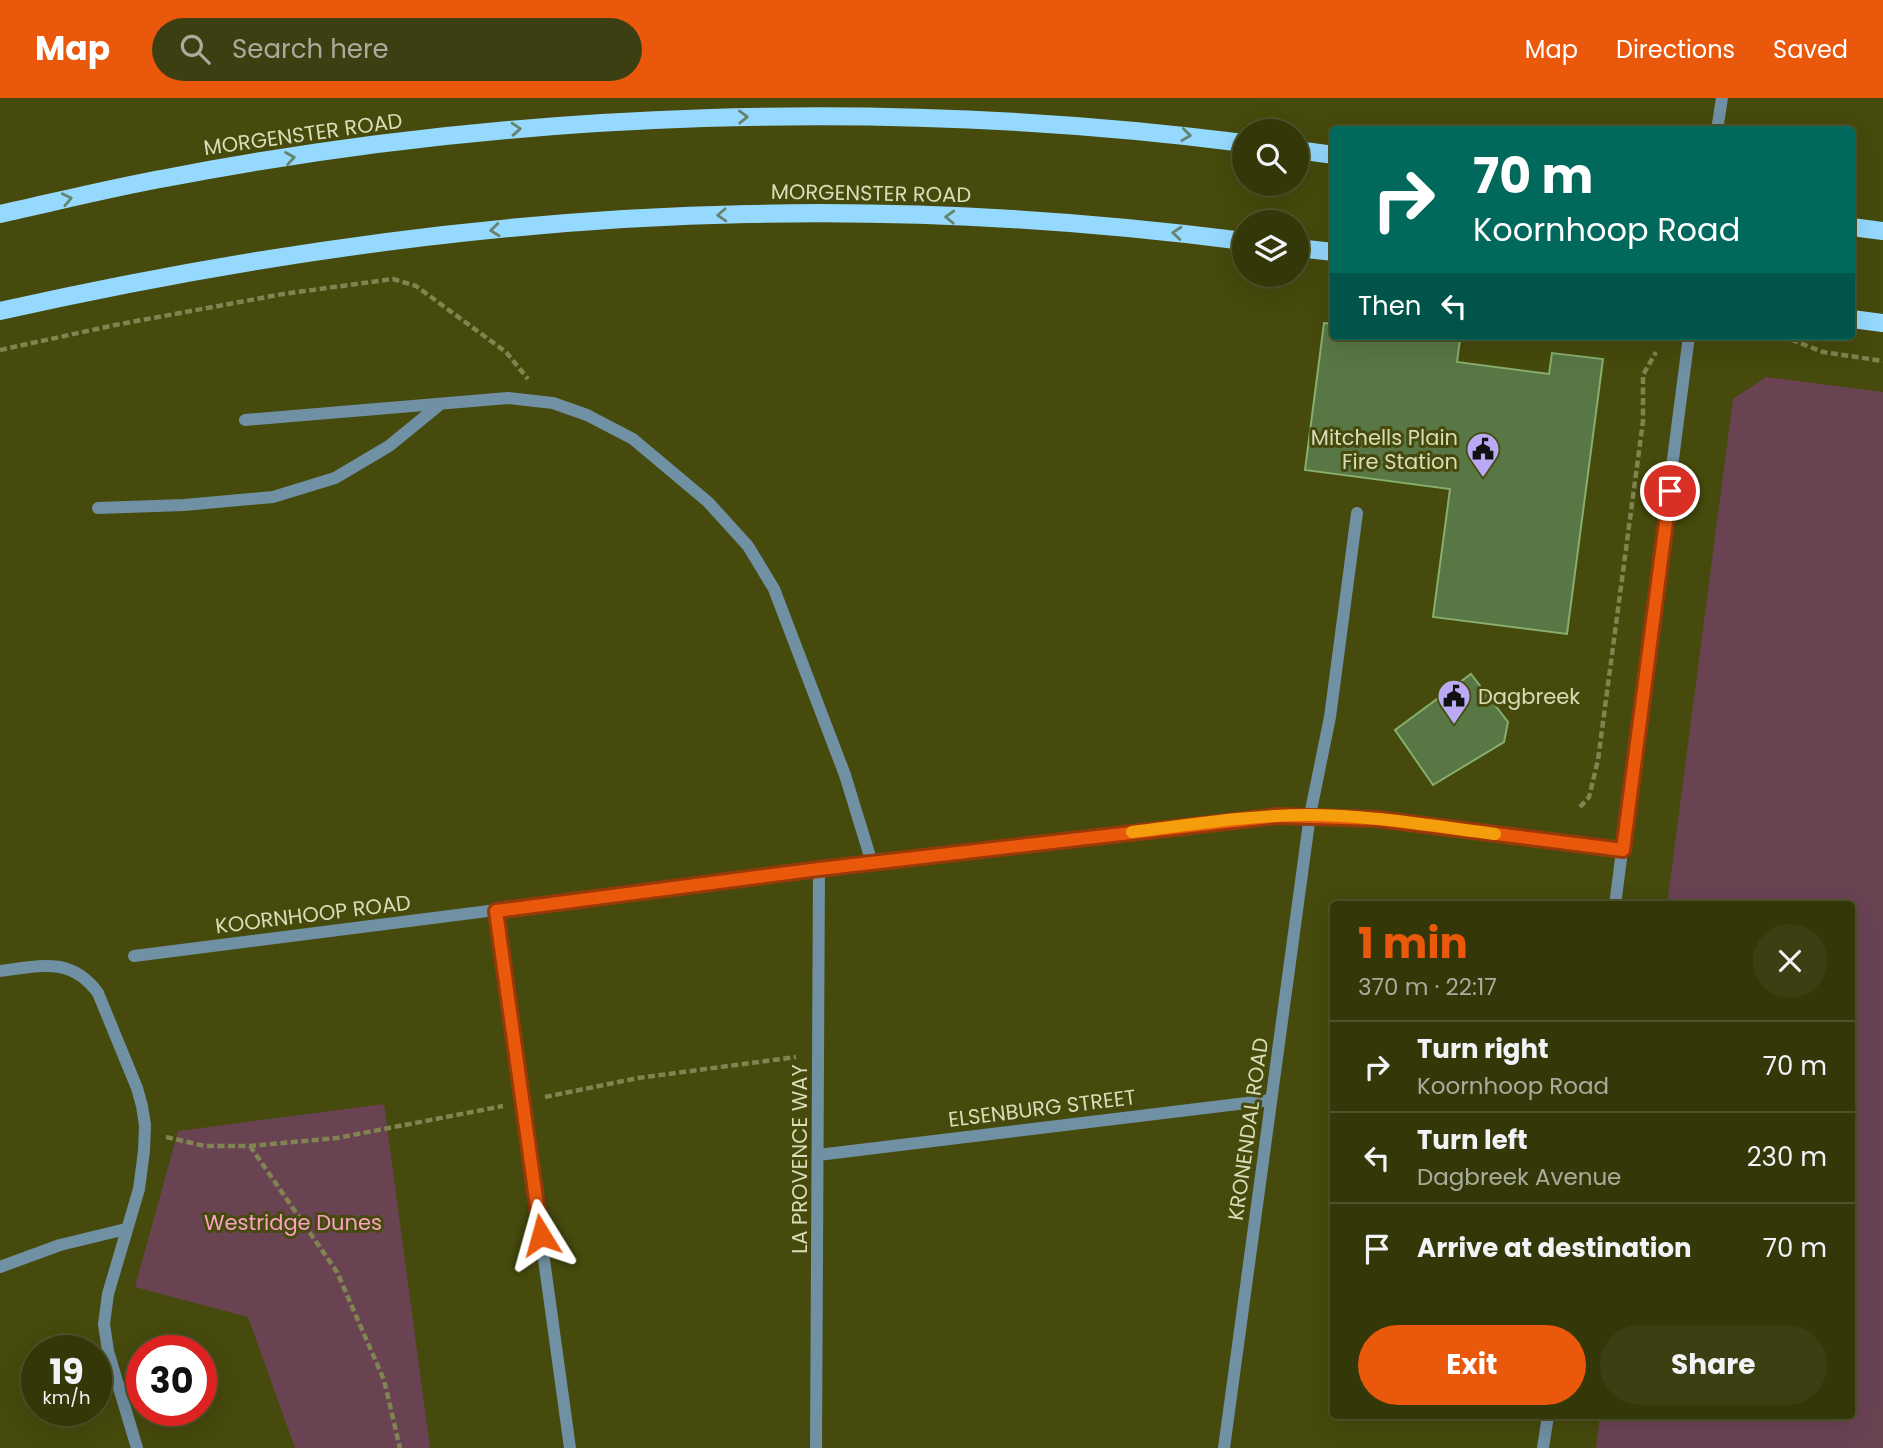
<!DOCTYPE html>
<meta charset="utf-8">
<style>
body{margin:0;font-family:Poppins,sans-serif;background:#3c3f12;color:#f1f3f6;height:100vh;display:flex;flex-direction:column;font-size:26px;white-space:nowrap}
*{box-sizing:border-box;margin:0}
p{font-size:23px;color:#a9ac9c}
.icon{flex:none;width:38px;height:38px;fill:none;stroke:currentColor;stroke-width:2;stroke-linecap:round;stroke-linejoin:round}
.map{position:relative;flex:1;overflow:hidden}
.side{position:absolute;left:1330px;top:803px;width:525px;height:518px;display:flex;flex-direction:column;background:#343809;border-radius:7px;box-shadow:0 7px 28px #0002,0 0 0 2px #4e522a}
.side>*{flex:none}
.banner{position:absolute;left:1330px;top:28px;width:525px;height:214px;border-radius:7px;box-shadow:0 7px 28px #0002,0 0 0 2px #4e522a;background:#00695c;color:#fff;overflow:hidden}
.fabs{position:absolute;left:1232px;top:21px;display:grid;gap:14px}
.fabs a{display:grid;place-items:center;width:77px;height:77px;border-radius:50%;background:#343809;box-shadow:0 7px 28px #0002,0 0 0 2px #4e522a;font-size:35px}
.speed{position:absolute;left:21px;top:1237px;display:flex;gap:14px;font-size:35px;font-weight:700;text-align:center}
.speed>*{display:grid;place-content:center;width:91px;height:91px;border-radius:50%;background:#343809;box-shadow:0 7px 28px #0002,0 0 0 2px #4e522a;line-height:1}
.speed small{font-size:18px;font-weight:400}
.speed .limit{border:10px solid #d22;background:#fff;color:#111}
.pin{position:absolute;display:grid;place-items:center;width:60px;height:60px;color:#fff;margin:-30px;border:4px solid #fff;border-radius:50%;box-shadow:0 2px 7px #0007}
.me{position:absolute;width:77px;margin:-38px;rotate:352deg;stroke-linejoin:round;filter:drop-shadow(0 0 5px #0008)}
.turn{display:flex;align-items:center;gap:24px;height:147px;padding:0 28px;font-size:32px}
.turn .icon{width:91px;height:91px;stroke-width:2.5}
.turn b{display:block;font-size:49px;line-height:60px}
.then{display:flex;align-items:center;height:66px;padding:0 28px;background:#0003;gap:14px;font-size:26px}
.round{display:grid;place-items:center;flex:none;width:74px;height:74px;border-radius:37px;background:#3c3f12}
.head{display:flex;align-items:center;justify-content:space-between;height:119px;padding:0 28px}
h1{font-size:42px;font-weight:700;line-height:52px;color:#ea580c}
.cta{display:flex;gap:14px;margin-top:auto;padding:14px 28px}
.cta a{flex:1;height:80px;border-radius:42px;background:#ea580c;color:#fff;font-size:28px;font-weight:700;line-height:80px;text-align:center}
.cta a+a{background:#3c3f12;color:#f1f3f6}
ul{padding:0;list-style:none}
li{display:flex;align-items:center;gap:21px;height:91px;padding:0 28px;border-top:2px solid #4e522a}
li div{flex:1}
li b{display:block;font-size:26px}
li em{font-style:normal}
header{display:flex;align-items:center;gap:42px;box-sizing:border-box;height:98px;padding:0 35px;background:#ea580c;color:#fff}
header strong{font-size:33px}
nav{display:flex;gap:38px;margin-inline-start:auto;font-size:24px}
.search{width:490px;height:63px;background:#3c3f12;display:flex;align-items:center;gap:18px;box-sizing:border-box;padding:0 24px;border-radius:38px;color:#a9ac9c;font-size:26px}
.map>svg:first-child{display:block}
</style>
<header>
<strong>Map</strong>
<div class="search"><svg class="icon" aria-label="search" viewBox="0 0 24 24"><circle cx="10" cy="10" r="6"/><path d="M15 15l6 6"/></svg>Search here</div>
<nav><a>Map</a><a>Directions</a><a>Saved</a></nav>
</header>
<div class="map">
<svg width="1883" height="1350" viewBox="0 0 1883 1350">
<rect width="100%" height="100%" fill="#464a0c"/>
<!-- green -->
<g fill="#6a4353">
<path d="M1766,279L1883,294V1350H1596L1600,1318H1852V807H1667L1733,301Z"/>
<path d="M384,1006L430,1350H295L248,1219L135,1189L178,1033Z"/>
</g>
<!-- building -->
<g fill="#597745" stroke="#86ae6c" stroke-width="2">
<path d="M1324,225L1334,226V238H1425L1460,242L1457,264L1549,276L1552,255L1603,261L1567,536L1433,519L1450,391L1305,372Z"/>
<path d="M1471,576L1508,624L1504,644L1433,687L1395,632Z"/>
</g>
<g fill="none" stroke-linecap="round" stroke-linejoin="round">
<!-- path -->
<g stroke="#808450" stroke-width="4.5" stroke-dasharray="7 3.5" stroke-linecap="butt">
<path d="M1750,238H1782L1823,254L1883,263"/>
<path d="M0,252L115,227L283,196L393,181L416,188L506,254L528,281"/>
<path d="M1580,709L1589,699L1598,662L1643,323V277L1656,254"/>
<path d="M545,999L638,980L796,959"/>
<path d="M166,1039L205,1048H250L337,1040L503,1008"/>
<path d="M250,1048L337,1174L384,1282L400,1350"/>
</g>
<!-- minor -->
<g stroke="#7090a3" stroke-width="12">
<path d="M1717,32L1722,0"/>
<path d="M245,322L508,300L553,305L587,317L633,341L708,404L748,448L774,491L845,677L872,765"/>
<path d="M98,410L184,407L273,399L335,380L389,348L438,308"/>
<path d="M1615,807L1689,238"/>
<path d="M496,813L570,1350"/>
<path d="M134,858L819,771L1278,718L1377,721L1623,752"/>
<path d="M0,873C40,868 71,858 98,895L137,990L142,1008L145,1027L144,1053L139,1091L108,1196L104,1226L108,1253L137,1350"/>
<path d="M818,1057L1271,1002"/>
<path d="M0,1169L60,1147L126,1131"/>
<path d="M816,1350L819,771"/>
<path d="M1224,1350L1310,717L1330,619L1357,415"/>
<path d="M1543,1350L1548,1318"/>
</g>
<!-- major -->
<g stroke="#96d9ff" stroke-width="18">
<path d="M1297,52L1334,57"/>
<path d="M0,116C55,104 110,90 166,80C518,12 889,0 1244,45"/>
<path d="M1852,129L1883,133"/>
<path d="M1297,150L1334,154"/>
<path d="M0,213C245,158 497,121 748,116C913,112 1080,122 1244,143"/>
<path d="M1852,221L1883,225"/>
</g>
</g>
<!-- one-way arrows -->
<defs><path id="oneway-chevron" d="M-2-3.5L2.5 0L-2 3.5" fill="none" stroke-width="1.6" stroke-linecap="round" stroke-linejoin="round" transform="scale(1.75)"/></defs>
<g stroke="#66836d">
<use href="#oneway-chevron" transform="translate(743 19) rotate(-1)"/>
<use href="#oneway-chevron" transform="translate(516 31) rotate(-4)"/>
<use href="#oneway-chevron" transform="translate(1186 37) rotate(7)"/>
<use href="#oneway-chevron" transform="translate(290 60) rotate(-9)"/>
<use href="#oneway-chevron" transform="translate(67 101) rotate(-12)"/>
<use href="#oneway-chevron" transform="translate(722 117) rotate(177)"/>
<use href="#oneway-chevron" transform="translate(950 119) rotate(-178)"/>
<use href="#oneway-chevron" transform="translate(495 132) rotate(174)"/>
<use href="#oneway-chevron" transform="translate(1177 135) rotate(-175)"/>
</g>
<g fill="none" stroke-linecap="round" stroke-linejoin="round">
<defs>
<path id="route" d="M541,1137L496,813L819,771L1278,718L1377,721L1623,752L1670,393"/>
</defs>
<!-- route casing -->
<use href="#route" stroke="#983908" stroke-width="18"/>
<!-- route -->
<use href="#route" stroke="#ea580c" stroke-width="12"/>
<!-- slow -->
<path stroke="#f59e0b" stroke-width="12" d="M1132,734C1190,727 1249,717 1308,717C1370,717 1433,728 1495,736"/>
</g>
<!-- icons -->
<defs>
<symbol id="civic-pin" viewBox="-11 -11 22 30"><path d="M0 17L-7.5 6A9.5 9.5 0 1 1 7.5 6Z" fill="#baaaf6" stroke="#464a0c"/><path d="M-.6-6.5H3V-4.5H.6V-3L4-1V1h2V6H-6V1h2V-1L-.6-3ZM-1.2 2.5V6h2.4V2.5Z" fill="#111"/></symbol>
</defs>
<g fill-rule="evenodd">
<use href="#civic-pin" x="1464" y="332" width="38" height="52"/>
<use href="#civic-pin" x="1435" y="579" width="38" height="52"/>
</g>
<g text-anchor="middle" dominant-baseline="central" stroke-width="6" stroke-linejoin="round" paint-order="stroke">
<!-- street labels -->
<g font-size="21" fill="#d8ddb7" stroke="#464a0c">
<text transform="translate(303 36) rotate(-8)">MORGENSTER ROAD</text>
<text transform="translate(871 95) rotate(1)">MORGENSTER ROAD</text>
<text transform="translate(313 816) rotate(-7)">KOORNHOOP ROAD</text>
<text transform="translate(1042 1010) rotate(-7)">ELSENBURG STREET</text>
<text transform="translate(1248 1031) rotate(-82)">KRONENDAL ROAD</text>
<text transform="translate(799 1061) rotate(-90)">LA PROVENCE WAY</text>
</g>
<!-- poi labels -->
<g font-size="21" fill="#d8ddb7" stroke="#464a0c" text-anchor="end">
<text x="1458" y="339">Mitchells Plain<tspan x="1458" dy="24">Fire Station</tspan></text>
<text x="1478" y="598" text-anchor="start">Dagbreek</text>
</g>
<!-- park labels -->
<g font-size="21" fill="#f9a2c6" stroke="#464a0c">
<text x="293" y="1124">Westridge Dunes</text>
</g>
</g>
</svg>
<div class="fabs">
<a><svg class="icon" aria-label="search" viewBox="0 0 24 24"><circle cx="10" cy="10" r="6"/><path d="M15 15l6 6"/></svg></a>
<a><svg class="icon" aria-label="layers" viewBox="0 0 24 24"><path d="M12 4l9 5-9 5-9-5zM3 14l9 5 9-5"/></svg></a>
</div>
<div class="speed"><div>19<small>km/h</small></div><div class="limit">30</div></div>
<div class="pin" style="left:1670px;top:393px;background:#d93025"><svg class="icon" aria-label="arrive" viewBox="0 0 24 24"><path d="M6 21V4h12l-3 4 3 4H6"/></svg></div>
<svg class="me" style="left:541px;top:1137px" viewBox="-20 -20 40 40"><path d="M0-17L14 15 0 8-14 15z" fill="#ea580c" stroke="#fff" stroke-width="4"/></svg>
<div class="banner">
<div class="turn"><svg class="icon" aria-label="right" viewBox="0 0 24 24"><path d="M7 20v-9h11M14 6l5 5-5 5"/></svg><div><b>70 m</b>Koornhoop Road</div></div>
<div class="then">Then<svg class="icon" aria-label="left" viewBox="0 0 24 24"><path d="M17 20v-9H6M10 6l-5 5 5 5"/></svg></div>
</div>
<section class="side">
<div class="head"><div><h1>1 min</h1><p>370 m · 22:17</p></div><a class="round"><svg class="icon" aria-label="close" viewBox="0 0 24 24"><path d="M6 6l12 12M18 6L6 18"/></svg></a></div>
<ul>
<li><svg class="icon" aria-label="right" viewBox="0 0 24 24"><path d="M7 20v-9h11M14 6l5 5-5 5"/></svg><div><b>Turn right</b><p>Koornhoop Road</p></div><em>70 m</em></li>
<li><svg class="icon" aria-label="left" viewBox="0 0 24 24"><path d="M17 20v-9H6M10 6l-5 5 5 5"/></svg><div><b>Turn left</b><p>Dagbreek Avenue</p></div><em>230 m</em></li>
<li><svg class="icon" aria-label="arrive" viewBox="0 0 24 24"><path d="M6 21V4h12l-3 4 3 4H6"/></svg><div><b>Arrive at destination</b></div><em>70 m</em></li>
</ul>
<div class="cta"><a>Exit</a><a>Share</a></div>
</section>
</div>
